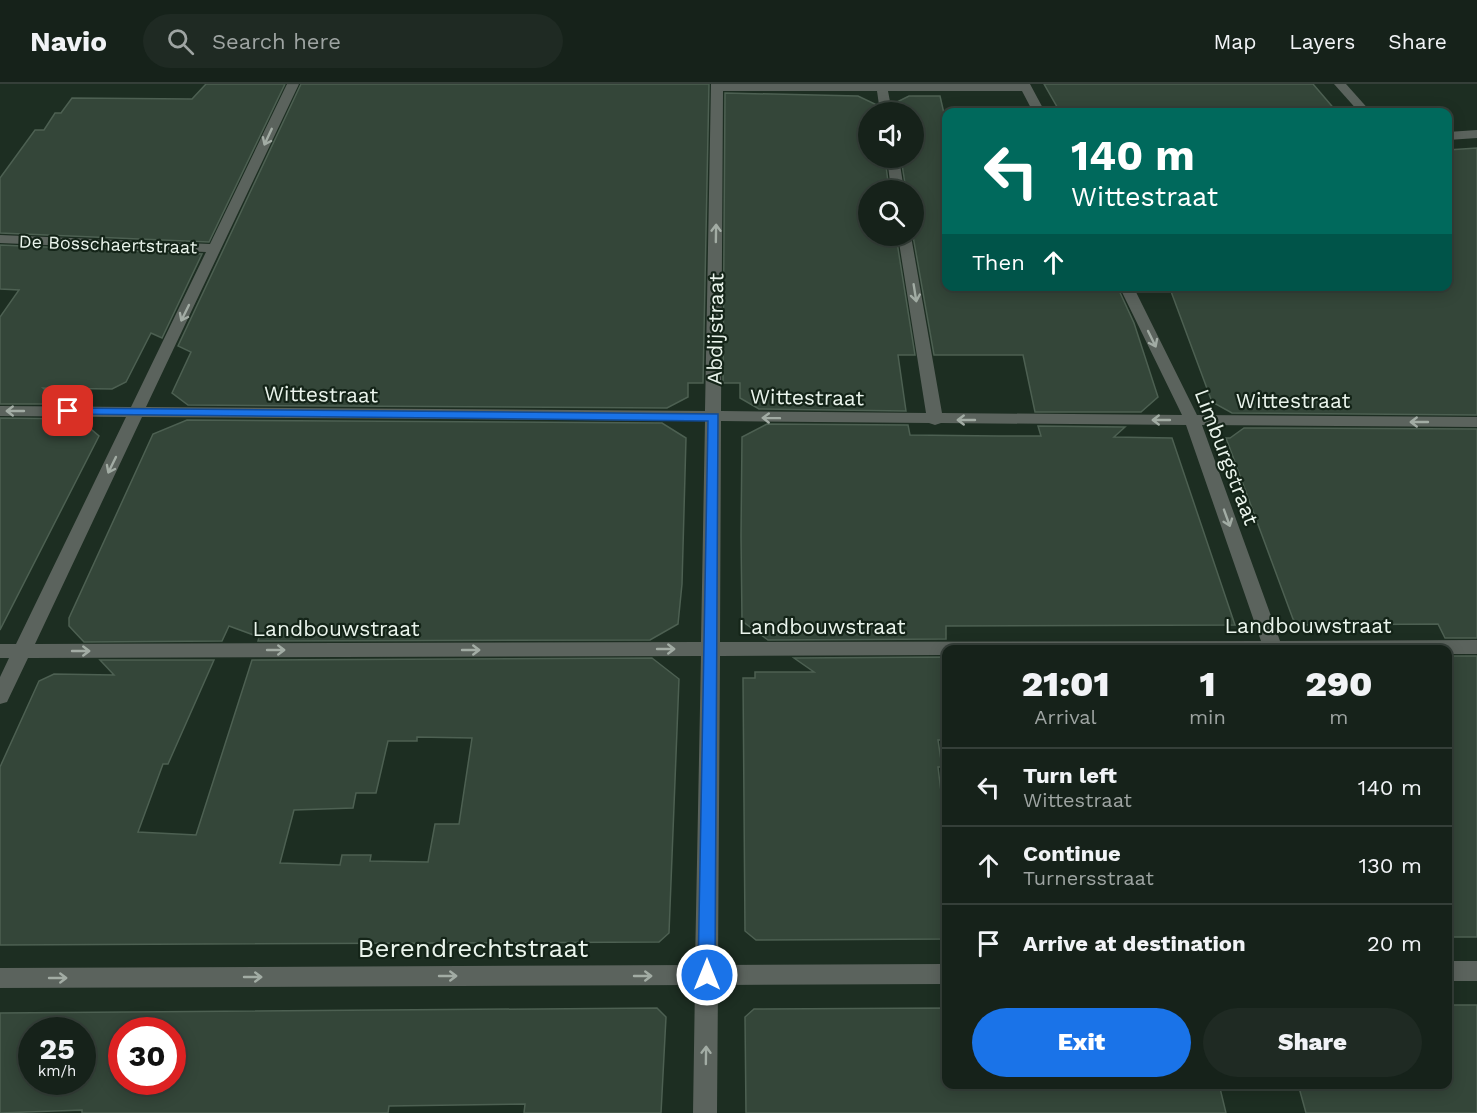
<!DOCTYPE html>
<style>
body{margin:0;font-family:"Work Sans",sans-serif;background:#1f2a23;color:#f1f3f6;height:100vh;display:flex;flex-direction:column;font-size:22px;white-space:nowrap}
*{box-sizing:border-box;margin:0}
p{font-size:20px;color:#9ea4a2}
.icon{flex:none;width:33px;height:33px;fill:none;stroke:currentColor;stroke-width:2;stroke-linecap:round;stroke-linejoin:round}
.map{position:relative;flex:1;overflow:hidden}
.sheet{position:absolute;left:942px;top:561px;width:510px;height:444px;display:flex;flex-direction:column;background:#16221a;border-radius:12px;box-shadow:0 3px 15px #0003,0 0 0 2px #353f39}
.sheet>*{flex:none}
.top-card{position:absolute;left:942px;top:24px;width:510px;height:183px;border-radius:12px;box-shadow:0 3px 15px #0003,0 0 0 2px #353f39;background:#00695c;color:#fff;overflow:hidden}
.controls{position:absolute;left:858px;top:18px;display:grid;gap:12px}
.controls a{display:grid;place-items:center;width:66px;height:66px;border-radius:50%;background:#16221a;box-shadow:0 3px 15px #0003,0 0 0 2px #353f39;font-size:30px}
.speed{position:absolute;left:18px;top:933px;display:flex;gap:12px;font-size:30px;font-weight:700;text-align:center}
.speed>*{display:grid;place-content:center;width:78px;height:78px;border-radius:50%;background:#16221a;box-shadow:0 3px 15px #0003,0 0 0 2px #353f39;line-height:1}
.speed small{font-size:15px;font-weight:400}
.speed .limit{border:9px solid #d22;background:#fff;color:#111}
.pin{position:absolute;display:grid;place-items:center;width:51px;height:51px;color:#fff;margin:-26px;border-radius:12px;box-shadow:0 3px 9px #0006}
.me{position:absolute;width:66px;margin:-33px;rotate:0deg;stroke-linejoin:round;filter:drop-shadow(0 0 4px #0008)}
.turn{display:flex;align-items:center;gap:21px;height:126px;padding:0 30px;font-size:27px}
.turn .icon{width:78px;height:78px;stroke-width:2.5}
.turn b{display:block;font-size:42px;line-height:51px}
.then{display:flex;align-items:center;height:57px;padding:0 30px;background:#0003;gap:12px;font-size:22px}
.eta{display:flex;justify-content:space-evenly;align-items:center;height:102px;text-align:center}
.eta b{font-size:36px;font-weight:800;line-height:42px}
.cta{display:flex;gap:12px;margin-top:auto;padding:12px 30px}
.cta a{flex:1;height:69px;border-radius:36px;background:#1a73e8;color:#fff;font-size:24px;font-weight:800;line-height:69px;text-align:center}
.cta a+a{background:#1f2a23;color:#f1f3f6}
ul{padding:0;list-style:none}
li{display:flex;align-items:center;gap:18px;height:78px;padding:0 30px;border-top:2px solid #353f39}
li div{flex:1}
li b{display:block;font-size:22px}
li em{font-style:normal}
header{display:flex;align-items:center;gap:36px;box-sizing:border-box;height:84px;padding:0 30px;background:#16221a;border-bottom:2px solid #353f39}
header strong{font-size:28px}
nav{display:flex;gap:33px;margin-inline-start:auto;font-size:21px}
.search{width:420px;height:54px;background:#1f2a23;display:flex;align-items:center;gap:15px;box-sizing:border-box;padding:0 21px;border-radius:33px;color:#9ea4a2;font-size:22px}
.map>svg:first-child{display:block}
</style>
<header>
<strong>Navio</strong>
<div class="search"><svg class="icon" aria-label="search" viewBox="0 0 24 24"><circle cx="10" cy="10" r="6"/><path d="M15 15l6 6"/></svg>Search here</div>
<nav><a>Map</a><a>Layers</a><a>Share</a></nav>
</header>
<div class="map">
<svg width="1477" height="1029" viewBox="0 0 1477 1029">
<rect width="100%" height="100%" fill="#1d2e22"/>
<!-- building -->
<g fill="#344639" stroke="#4d6052" stroke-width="1.5" fill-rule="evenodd">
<path d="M206,0H285L209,158L0,149V94L35,46H44L55,29H61L72,14L192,15Z"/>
<path d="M301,0H709L703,299H688V313L667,324L188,321L172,309L191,268L178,262Z"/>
<path d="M1044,0H1313L1337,28H1060Z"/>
<path d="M725,9L858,12L877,21L878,28H868V74H885L889,106H868V152H896L915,271H898L906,327L759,325L740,314V299H723Z"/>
<path d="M909,12H940L946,38V202H1117L1134,239L1158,313L1141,328H1035L1023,271H934L913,152L914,106H906L901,74H914V28H894L893,20Z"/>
<path d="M1477,64V331L1232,329L1212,318L1169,202H1448V66Z"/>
<path d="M0,161L202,170L162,254L151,249L126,298L112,305L43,304L62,320H0V233L19,206L0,205Z"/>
<path d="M0,334L79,335L99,352L0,546Z"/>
<path d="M187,336L662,339L686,354L682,500L678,540L650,556L258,557L259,553L229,542L222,557L84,558L69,542V534L153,350Z"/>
<path d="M767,340L908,341L910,351L998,352H1041L1038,342L1125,343L1114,353L1172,354L1235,541L946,542V555L768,556L742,537L741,452L742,353Z"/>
<path d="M1244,344L1477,345V554H1445L1438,540L1301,541L1293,535L1226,354H1230Z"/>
<rect x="1448" y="572" width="29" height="281"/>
<path d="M946,573V656H938L942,683H938L946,749V855L756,856L745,847L743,594H755V588H814L794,574Z"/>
<path d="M652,574L679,595L669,849L659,858L0,861V683L39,597L54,590L114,591L100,576H214L168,680H163L138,748L196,751L252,576ZM417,653L472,654L459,740H435L428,778L370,777L371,771H342L340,781L280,779L294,726L353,724L356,709H376L388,657H417Z"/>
<path d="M1448,921H1477V1029H1306L1298,1000H1448Z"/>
<path d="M657,924L666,933L661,1029H524L525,1020L389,1022L388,1029H82V1026L0,1029V929ZM32,946H82V998H32ZM122,946H172V998H122Z"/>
<path d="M946,924V1000H1219L1226,1029H746L745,933L754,925Z"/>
</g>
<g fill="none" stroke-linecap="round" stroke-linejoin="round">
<!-- minor -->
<g fill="#5b635d" fill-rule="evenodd">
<path d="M287,0H299L146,323L705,327L711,0H1030L1045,28H1033L1022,7H888L892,28H880L877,7H723L721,327L926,329L898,152H911L942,329L1182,331L1119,202H1133L1197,331L1477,333V343L1202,341L1280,557L1477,556V570H1448V566H946V571L720,572L718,881L946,880V900L718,901L717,1029H693L695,901L0,904V884L695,881L701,572L28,574L7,618L0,620V593L9,574H0V560H16L126,333L0,332V322L131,323L206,168L0,159V151L210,160ZM142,333L705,337L701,558L35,560ZM721,337L929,339L935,341L941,339L1186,341L1261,557L720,558Z"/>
<path d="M1334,0H1346L1371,28H1359Z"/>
<path d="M1477,46V54L1448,56V48Z"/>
<path d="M887,74H899L904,106H891Z"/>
<rect x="1448" y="877" width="29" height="20"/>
</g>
</g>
<!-- one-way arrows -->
<defs><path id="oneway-shaft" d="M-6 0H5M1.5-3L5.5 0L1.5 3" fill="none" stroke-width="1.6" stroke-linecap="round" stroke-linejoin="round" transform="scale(1.5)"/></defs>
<g stroke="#a2aca4">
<use href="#oneway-shaft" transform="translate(268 53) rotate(115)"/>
<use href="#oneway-shaft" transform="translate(716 149) rotate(-89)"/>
<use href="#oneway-shaft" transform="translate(915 209) rotate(81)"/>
<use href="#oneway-shaft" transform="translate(185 229) rotate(116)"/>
<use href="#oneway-shaft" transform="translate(1152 255) rotate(64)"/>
<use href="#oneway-shaft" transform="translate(15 327) rotate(-180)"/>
<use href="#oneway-shaft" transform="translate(771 334) rotate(-179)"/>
<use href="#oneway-shaft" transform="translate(966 336) rotate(-180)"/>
<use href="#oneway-shaft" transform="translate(1161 336) rotate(-180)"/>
<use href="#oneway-shaft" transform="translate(1419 338) rotate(-180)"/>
<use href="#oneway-shaft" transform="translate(112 381) rotate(116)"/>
<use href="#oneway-shaft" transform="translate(1227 434) rotate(70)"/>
<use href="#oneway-shaft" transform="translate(666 565)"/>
<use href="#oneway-shaft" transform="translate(276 566)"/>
<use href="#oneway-shaft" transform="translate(471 566)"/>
<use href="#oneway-shaft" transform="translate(81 567)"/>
<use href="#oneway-shaft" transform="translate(448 892)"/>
<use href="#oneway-shaft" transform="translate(643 892)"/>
<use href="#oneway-shaft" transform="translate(253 893)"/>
<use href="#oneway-shaft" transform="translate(58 894)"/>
<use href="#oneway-shaft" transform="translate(706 971) rotate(-89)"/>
</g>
<!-- route -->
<path fill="#1a73e8" stroke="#114b97" stroke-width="1.5" d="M68,324L718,330L715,891L713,897L707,899L701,897L698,891L708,337L64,330V325Z"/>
<g text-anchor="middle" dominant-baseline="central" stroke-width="4.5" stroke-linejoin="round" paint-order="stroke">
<!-- far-street labels -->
<g font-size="18" fill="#eaf4ec" stroke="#142418">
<text transform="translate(108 160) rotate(2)">De Bosschaertstraat</text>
</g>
<!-- street labels -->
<g font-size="21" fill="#eaf4ec" stroke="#142418">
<text transform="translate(715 245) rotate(-89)">Abdijstraat</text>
<text transform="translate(321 310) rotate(1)">Wittestraat</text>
<text transform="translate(807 313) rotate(1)">Wittestraat</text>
<text x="1293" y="316">Wittestraat</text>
<text transform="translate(1227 373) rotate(69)">Limburgstraat</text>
<text x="1308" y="541">Landbouwstraat</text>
<text x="822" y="542">Landbouwstraat</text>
<text x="336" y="544">Landbouwstraat</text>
</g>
<!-- near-street labels -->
<g font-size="26" fill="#eaf4ec" stroke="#142418">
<text x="473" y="864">Berendrechtstraat</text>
</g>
</g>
</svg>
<div class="controls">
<a><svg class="icon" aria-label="sound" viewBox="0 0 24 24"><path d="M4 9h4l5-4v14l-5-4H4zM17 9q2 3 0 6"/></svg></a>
<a><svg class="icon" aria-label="search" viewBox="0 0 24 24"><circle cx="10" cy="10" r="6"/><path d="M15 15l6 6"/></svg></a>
</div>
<div class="speed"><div>25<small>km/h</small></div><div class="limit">30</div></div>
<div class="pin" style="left:68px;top:327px;background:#d93025"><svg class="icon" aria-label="arrive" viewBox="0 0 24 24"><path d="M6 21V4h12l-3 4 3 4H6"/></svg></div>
<svg class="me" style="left:707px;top:891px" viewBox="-20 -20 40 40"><circle r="17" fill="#1a73e8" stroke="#fff" stroke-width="3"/><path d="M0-11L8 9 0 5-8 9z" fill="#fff"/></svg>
<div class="top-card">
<div class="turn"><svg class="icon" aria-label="left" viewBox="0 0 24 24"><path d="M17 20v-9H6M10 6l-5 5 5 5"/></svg><div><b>140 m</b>Wittestraat</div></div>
<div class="then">Then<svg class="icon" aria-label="ahead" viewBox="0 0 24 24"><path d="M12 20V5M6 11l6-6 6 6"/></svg></div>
</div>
<section class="sheet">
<div class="eta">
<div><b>21:01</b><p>Arrival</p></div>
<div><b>1</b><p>min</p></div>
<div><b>290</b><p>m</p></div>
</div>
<ul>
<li><svg class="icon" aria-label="left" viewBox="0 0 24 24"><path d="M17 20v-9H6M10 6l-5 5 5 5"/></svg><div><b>Turn left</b><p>Wittestraat</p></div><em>140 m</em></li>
<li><svg class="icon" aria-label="ahead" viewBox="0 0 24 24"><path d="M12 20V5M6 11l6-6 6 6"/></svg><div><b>Continue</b><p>Turnersstraat</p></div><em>130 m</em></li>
<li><svg class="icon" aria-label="arrive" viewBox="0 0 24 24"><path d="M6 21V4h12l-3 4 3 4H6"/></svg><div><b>Arrive at destination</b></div><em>20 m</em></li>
</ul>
<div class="cta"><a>Exit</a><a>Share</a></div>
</section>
</div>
